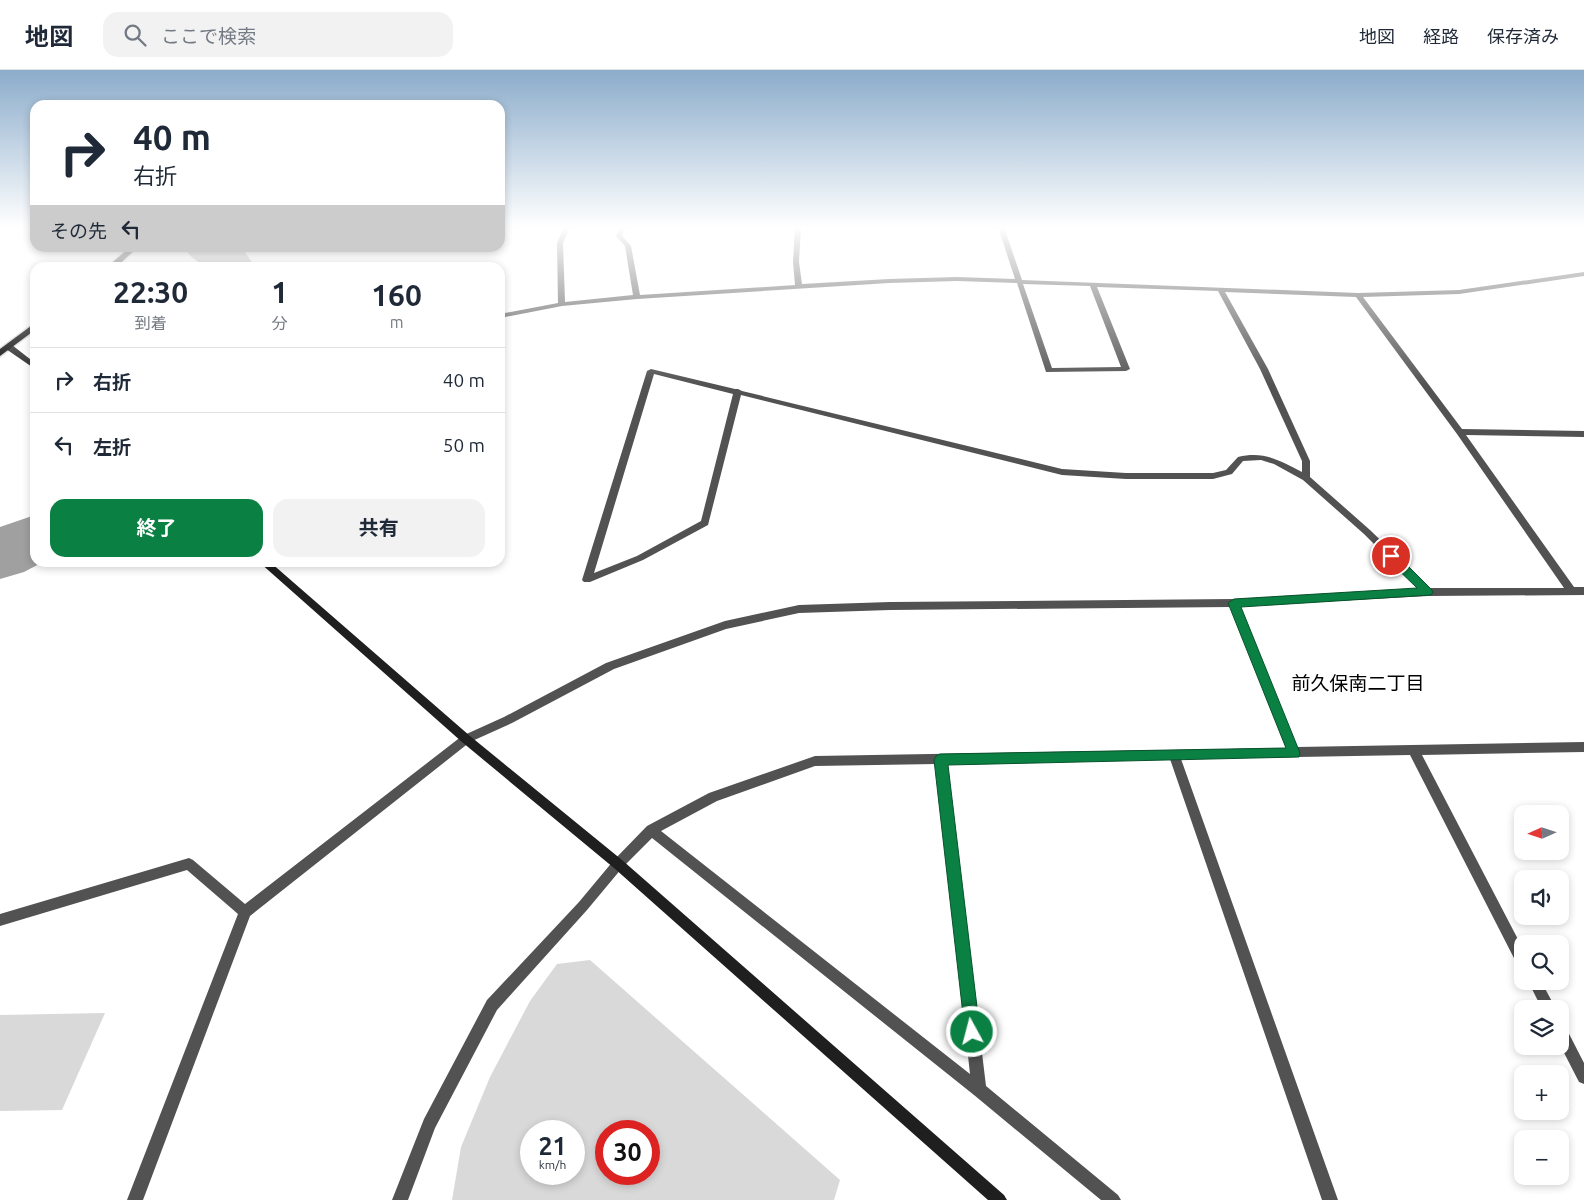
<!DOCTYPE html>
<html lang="ja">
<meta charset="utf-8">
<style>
body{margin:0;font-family:Ubuntu,"Noto Sans JP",sans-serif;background:#f2f2f3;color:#1f2937;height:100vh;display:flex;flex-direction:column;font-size:19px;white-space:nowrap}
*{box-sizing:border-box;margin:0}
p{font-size:16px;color:#747a83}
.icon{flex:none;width:28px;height:28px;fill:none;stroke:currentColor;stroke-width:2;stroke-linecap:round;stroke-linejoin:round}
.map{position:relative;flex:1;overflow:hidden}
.drawer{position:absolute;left:30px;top:192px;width:475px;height:305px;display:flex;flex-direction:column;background:#fff;border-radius:15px;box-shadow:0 2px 8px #0003}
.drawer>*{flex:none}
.guide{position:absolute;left:30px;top:30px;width:475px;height:152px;border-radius:15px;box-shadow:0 2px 8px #0003;background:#fff;color:#1f2937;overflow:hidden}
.needle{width:32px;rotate:267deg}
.controls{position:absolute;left:1514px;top:735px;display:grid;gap:10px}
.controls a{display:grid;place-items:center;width:55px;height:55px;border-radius:10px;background:#fff;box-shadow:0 2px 8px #0003;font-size:25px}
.speed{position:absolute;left:520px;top:1050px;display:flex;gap:10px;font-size:25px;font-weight:700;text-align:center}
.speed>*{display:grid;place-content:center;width:65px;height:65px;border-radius:50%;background:#fff;box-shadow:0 2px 8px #0003;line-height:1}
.speed small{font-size:12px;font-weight:400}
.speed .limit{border:8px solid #d22;background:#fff;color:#111}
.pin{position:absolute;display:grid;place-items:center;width:42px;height:42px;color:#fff;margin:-21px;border:2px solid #fff;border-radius:50%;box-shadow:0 1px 5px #0007}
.me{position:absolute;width:55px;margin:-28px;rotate:353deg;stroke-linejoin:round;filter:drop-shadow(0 0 4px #0008)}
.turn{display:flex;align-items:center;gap:18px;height:105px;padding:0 20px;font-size:22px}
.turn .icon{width:65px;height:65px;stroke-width:2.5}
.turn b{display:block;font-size:35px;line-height:42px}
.then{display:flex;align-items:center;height:48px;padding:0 20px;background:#0003;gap:10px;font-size:19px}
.eta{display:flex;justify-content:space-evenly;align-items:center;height:85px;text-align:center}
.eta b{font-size:30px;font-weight:700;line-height:35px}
.action{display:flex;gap:10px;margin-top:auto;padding:10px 20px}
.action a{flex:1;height:58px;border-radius:15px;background:#0b8043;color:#fff;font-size:20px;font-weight:700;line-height:58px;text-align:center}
.action a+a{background:#f2f2f3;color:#1f2937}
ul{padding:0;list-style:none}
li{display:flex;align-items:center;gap:15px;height:65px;padding:0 20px;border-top:1px solid #e0e1e3}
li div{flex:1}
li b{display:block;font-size:19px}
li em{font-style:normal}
header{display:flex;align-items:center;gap:30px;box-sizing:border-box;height:70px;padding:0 25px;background:#fff;border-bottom:1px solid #e0e1e3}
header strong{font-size:24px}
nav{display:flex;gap:28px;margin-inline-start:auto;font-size:18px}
.search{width:350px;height:45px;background:#f2f2f3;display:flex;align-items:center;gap:12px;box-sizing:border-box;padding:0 18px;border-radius:15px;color:#747a83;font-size:19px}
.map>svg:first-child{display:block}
</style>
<header>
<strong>地図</strong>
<div class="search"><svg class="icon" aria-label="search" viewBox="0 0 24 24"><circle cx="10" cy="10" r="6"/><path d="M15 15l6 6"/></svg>ここで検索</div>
<nav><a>地図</a><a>経路</a><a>保存済み</a></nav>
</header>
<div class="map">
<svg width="1584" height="1130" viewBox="0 0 1584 1130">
<rect width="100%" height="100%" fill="#fff"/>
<!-- green -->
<g fill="#d9d9d9" fill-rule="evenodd">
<path d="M590,890L840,1110L834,1130H452L461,1077L490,1007L530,931L557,894ZM531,1061H574V1104H531ZM606,1061H649V1104H606Z"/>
<path d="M105,943L62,1040L0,1041V945Z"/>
</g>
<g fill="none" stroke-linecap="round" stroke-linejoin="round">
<!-- river -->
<g fill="#a0a0a0" fill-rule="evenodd">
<path d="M184,178H242L256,198C227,198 202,204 184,178Z"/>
<path d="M35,445V492H43L24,502L0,509V457Z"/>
</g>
<defs>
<g id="primary">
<path d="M129,178H137L115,198H106Z"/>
<path d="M35,253V260L0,286V279Z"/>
</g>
</defs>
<!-- primary casing -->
<use href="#primary" stroke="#dbdbdb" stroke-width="3"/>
<!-- street -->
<g fill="#525252" fill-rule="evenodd">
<path d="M564,157H570L563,173L565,232L633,225L625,176L616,166L620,157H626L622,166L631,176L640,225L795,215L793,192L795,157H801L799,192L802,214L889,209L957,207L1015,209L998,157H1004L1022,210L1358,223L1459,220L1584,202V206L1459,224L1363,227L1462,359L1584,361V367L1466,365L1574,517H1584V525L1428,526L1240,536L1297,677L1584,672V682L1422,685L1522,877V895L1517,894L1410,685L1181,689L1338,1130H1322L1170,689L947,693L986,1016L1118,1125L1121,1130H1101L974,1025L652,768L622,798L587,840L497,940L435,1058L408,1130H392L424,1049L487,930L579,832L614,790L647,756L709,723L815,686L1286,678L1231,537L890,540L799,543L726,559L614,599L512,653L470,672L250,846L143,1130H127L238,844L187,800L0,856V844L189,788L193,790L245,834L462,666L504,647L606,593L725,551L799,535L890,532L1234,529L1419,519L1364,464L1303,410L1274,394L1261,390L1243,391L1232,404L1213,409H1126L1062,405L741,325L708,455L643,490L590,512H584L582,510L647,301L651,299L735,319H738L742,321L1062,399L1126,403H1213L1226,400L1238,387C1264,381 1279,390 1302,402V391L1260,299L1218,221L1097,217L1130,299L1126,301L1046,302L1017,213L957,211L889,213L637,229L562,236L500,248V244L558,233L557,173ZM1023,214L1090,216L1121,297L1052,298ZM1225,222L1356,227L1457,364L1564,518H1430L1370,460L1310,407V391L1268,299ZM654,304L733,324L701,451L637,486L594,503ZM936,694L970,1004L661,761L717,731L815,696Z"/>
<path d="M1528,911H1541L1556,939H1542Z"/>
<path d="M1560,954L1565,956L1584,993V1014L1579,1012L1560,975Z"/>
</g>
<!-- secondary -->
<g fill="#1f1f1f" fill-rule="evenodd">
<path d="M6,275H12L35,293V299L6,279Z"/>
<path d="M259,492H270L470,666L622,790L1004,1125L1007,1130H988L614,798L462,672Z"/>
</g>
<!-- primary -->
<use href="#primary" fill="#000" fill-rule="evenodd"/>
</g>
<!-- sky -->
<linearGradient id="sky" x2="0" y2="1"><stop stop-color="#8baccb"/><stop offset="0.5" stop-color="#fff"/><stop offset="1" stop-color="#fff" stop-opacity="0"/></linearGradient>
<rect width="1584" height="315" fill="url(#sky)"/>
<!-- route -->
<path fill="#0b8043" stroke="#07532c" d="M1391,482L1395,483L1431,519L1433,522L1431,525L1241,537L1300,683L1299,687L948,695L980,962L978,967L972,970L967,967L965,962L934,690L936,686L940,684L1286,678L1228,533L1234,529L1417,518L1387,489L1386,486L1387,483Z"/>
<g text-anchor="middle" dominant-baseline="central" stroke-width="5" stroke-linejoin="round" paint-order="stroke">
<!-- neighbourhood labels -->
<g font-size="19" fill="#000" stroke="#fff">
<text x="1358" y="613">前久保南二丁目</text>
</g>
</g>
</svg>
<div class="controls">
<a><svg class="needle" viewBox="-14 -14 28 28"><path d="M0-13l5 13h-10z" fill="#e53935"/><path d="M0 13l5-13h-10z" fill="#747a83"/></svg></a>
<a><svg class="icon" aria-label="sound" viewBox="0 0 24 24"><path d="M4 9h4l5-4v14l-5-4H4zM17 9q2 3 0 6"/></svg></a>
<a><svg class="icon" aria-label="search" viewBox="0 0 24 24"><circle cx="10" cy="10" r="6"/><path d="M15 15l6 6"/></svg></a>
<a><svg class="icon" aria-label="layers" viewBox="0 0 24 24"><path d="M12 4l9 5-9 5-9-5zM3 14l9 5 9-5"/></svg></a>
<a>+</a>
<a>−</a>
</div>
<div class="speed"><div>21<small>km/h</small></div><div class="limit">30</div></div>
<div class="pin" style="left:1391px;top:486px;background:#d93025"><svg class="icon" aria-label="arrive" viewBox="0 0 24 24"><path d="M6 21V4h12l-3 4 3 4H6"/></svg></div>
<svg class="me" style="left:972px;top:962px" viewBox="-20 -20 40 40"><circle r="17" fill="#0b8043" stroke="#fff" stroke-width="3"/><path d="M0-11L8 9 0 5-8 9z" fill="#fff"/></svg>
<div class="guide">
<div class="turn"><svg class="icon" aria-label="right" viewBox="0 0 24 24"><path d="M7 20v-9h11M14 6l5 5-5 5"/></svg><div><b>40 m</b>右折</div></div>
<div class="then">その先<svg class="icon" aria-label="left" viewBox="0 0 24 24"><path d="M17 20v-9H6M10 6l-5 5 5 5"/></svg></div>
</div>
<section class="drawer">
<div class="eta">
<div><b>22:30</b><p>到着</p></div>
<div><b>1</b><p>分</p></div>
<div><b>160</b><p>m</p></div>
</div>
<ul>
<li><svg class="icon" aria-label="right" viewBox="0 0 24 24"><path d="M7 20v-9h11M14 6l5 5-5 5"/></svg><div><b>右折</b></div><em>40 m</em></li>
<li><svg class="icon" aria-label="left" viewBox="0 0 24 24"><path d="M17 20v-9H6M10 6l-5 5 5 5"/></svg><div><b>左折</b></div><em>50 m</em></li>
</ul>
<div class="action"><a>終了</a><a>共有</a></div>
</section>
</div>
